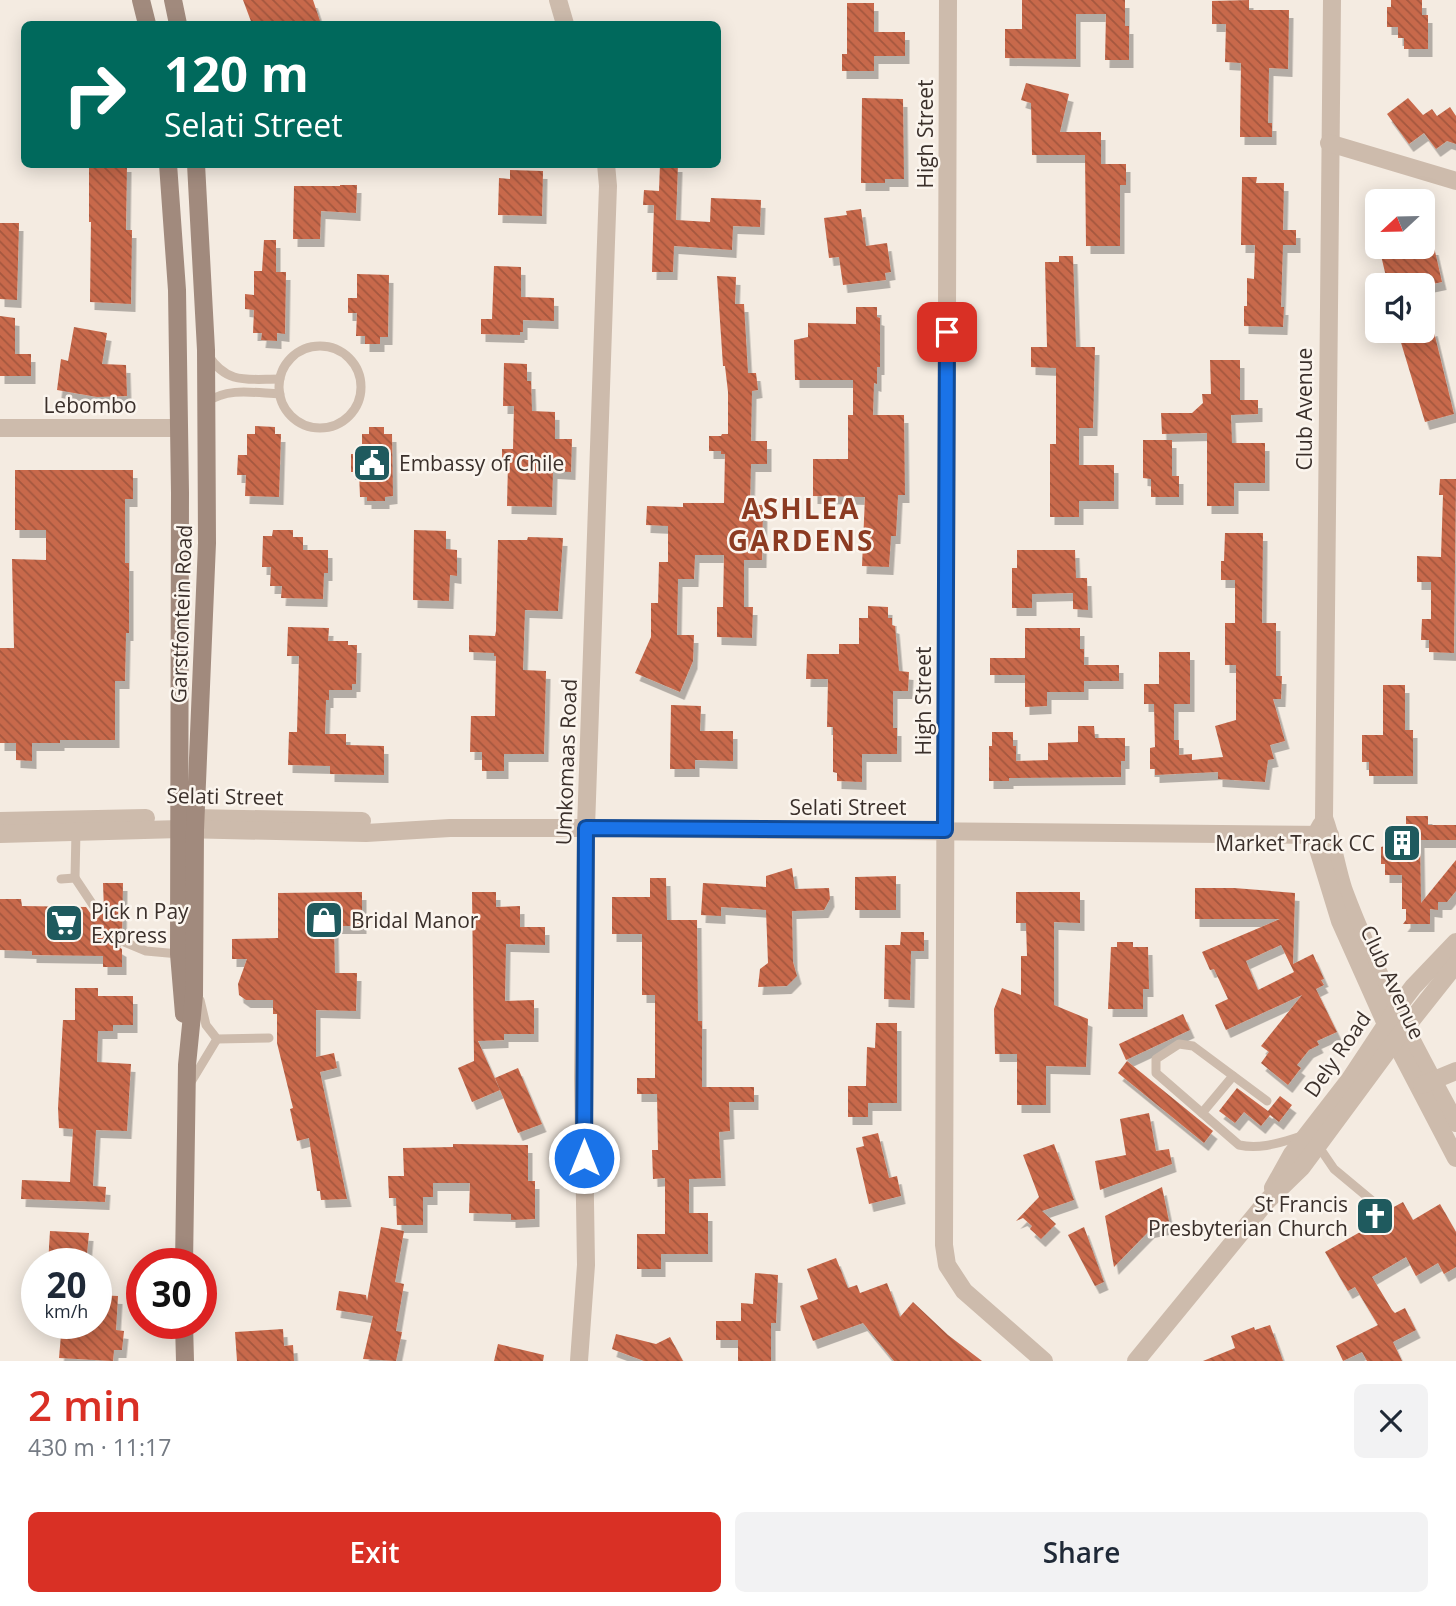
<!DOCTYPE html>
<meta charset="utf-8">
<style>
body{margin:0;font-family:"Open Sans",sans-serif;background:#f2f2f3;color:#1f2937;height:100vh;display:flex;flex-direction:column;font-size:26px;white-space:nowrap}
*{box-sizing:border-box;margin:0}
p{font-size:23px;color:#747a83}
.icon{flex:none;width:38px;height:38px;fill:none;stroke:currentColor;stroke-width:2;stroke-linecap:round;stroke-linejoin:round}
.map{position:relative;height:1361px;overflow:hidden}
.details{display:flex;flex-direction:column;background:#fff;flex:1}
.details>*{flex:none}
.top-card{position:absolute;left:21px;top:21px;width:700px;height:147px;border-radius:10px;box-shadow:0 4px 18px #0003;background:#00695c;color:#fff;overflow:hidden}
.needle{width:46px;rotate:248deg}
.controls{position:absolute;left:1365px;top:189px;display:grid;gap:14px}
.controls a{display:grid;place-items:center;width:70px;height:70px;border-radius:10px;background:#fff;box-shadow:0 4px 18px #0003;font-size:35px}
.speed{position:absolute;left:21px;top:1248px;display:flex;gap:14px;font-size:35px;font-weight:700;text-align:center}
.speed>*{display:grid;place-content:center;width:91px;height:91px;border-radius:50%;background:#fff;box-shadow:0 4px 18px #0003;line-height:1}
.speed small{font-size:18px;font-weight:400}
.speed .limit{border:10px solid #d22;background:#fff;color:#111}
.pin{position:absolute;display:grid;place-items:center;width:60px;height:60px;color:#fff;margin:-30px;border-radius:14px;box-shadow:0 4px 10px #0006}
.me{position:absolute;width:77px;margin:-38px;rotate:0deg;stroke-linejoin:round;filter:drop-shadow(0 0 5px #0008)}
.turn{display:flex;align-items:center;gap:24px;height:147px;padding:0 28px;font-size:32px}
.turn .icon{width:91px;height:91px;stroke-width:2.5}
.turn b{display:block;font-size:49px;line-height:60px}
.round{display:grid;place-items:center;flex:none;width:74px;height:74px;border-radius:10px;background:#f2f2f3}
.summary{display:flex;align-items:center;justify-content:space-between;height:119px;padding:0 28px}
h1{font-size:42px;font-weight:600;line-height:52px;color:#d93025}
.button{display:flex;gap:14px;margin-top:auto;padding:14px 28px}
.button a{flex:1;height:80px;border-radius:10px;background:#d93025;color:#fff;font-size:28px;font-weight:600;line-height:80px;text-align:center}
.button a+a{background:#f2f2f3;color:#1f2937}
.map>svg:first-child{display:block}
</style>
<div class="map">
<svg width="1456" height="1361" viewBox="0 0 1456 1361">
<defs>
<pattern id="building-back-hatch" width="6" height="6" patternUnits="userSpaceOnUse" patternTransform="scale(1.75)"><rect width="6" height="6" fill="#c8694b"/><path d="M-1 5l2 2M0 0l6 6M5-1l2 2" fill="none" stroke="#a4573f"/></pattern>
<filter id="shadow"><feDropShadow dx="4.5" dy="8" stdDeviation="0" flood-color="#0004"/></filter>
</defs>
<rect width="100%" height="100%" fill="#f4ebe1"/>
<!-- building -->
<g fill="url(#building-back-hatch)" fill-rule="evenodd" filter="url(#shadow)">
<path d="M243,0H313L321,24H252Z"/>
<path d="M1022,0H1125V26H1129V60H1105L1106,14H1076V59L1005,58V29H1022Z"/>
<path d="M1249,0V10H1289L1288,69L1269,68L1268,123H1272V137H1240L1241,63L1225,62L1226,24H1212V1Z"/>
<path d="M1391,0H1422V15H1428V49H1404V38H1398V27H1387V7H1391Z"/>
<path d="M847,3H874V32H905V56H874V71H842V54H847Z"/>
<path d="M1026,83L1069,94L1060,132H1101V164H1126V185H1120V246H1086L1085,155H1032L1031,103L1021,100Z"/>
<path d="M862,98L903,99L904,179H885V183H861Z"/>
<path d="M1408,98L1423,115L1432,109L1437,116L1450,107L1456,116V144L1447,141L1436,149L1424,133L1409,144L1387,114Z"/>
<path d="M89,164H127L126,230H132L131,304L90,302L91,222H89Z"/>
<path d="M660,164H678L676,220L710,222L711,198L761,200L760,227L733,226L732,250L674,246L673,272H652L654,205H643L644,190L659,191Z"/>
<path d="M510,170L543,171L542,216L498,215L499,178L510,179Z"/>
<path d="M1242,177H1257L1256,183H1284L1283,230H1296V245H1283L1281,307H1284L1283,327L1244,326V306H1247V278L1254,279L1255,245H1241Z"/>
<path d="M340,185H357L356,213L321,211L320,239H293L294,186H340Z"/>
<path d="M861,209L866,246L887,243L891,272L885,273L886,280L843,285L839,257L829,258L824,218L847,215L846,211Z"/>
<path d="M0,223H19L17,300L0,299Z"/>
<path d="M264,240H276V272H286L285,334L277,333V341L261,340L262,333H253L254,310L245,309V294L254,295V271H262Z"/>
<path d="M1379,247H1434L1442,282L1423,286V280L1400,285H1388Z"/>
<path d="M1059,256H1073L1076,347H1095L1093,428H1079V465H1114V501H1079V517H1050V444H1056V368L1031,367V347H1047L1045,262H1059Z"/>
<path d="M494,266L521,267V297L554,298V321L523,320V332H520V335L481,334V319H492Z"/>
<path d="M357,274L389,275L388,337H380V344H365V336H356L357,313H348V298H357Z"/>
<path d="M717,276L736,277L735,304H744L748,373H756L758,390L752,391L751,441H767V464H751L750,505H763L762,560H744V607H753L752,638L717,637V607H723L724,555H695L694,579H678L677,635H694L693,661L680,692L635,673L651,637V603H658L659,562H668V526L646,525L647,506L683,507V503H724L725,454H721V451H709V436H721L722,434H728V392L725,366H723Z"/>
<path d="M856,307H877V317L880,318V367H877V384L874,383L873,415H904L905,495H898L896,536H891L889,567L862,566L865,497L813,496V459H848V415H853V380H795L794,340L808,337V323L856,324Z"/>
<path d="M0,316L15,318V354H31V376H0Z"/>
<path d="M74,327L107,333L102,364L126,365L127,396L97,397L57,390L61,359L68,361Z"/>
<path d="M1433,328L1454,414L1425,422L1399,336L1405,334L1404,331H1423Z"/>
<path d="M1210,360H1240V400H1258V414L1231,415L1232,443H1265V483H1234V506H1207V433L1162,434L1161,413H1192L1203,403L1202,394H1211Z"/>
<path d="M504,363L527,364V381H531L532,411L555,412V439H572L571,472L553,471L552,507L507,506L508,463H502V449H513L514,406H503Z"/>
<path d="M255,426L275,427V434H281L279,497L245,496L246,475H237L238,455H247V434H255Z"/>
<path d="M369,427H384V434H392L393,496L385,497V501H367V497H360L359,472H351V454H362V434H369Z"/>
<path d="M1143,440H1172V476H1179V497H1151V479L1143,478Z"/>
<path d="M15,470H133V499H125V563H129V633H126L125,681H115V740H60V743H32V761L16,760V743H0V648H14L12,559L46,560V530H15Z"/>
<path d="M1440,479H1456L1454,653L1429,652V640H1421L1422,619H1431V582H1417V556L1441,557L1443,495H1439Z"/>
<path d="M273,530H293V537H303V550H328V573H324L323,599L281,598L282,586H270L271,567H262L263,536H272Z"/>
<path d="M414,530L446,531V549L457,550V576L450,575L449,601L413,600Z"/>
<path d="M1225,533H1263L1262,623H1276V676H1282L1281,699H1273L1285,741L1270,745L1274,759L1268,760L1265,782L1218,779V772L1155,775V769H1150V748L1155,747L1154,704H1144V684H1159V652H1190V704H1174V740H1179V755L1192,754V760L1223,757L1215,726L1236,720V665H1225V623H1235V580H1221V561H1224Z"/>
<path d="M528,537L563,538L558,611L525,610L523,670L546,671L544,754H504V771H482V752H470L471,716H495L496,656H494V653L469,652V635L495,636L496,631L498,540H527Z"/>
<path d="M1017,550H1075L1076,578H1087L1088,610L1073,609V593L1032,594V608H1012V568H1017Z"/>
<path d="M868,606L888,607V618H892V625L895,626L899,671L909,672L908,691H893V728H897V754H862V782L837,781V773L833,772V727H827L828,679H806L807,654H839V644H859V618H868Z"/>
<path d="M288,627L329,628L328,641H348V645H357L356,684H352V690H329V700H326L325,734H346V745L384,746V775L330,774V766L288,765L289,732H297L299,656H287Z"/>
<path d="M1025,628H1080V649H1084V665H1119V681H1084V692H1047V706L1025,707V675H990V658H1025Z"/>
<path d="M1383,685H1405V730H1413V776H1369V762H1362V735H1383Z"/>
<path d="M671,705L701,706L700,731H733V761L695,760V769H670Z"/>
<path d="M1078,726H1094L1095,738H1125V761H1121V777L1009,778V781H989V746H992V732H1013V746H1016V761L1048,760V743L1078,742Z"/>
<path d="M1406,816H1428V825H1456V840H1420L1421,903L1456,860V891L1447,902H1438V910L1430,909V924H1403L1406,920V909H1402V875H1385V864H1381V847L1385,846L1384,834H1406Z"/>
<path d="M792,868L795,889L829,888L830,899L824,910L792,911L793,962L797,976L787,986L758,987L760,969L768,963L766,910L721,907V916L701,915L703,883L766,887V876Z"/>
<path d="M896,876V910H855V877Z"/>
<path d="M650,878H666L667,920H697L698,1021H702V1087H754V1102H729L730,1131L719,1132L721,1178L689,1179V1213H708V1254H661V1269H637V1234H665V1178L653,1179L652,1150H658L657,1094H637V1078H655V995H642V934H612V897H650Z"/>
<path d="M103,883H123L122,934L117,936L115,941L117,946L122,949V967H103V956L32,955V951L0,950V899H21L22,906L86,907L93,917L98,918L104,911Z"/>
<path d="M1195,888H1234L1295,893L1293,964L1313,954L1324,979L1321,980L1324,985L1316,989L1337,1032L1317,1041L1319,1045L1309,1050L1297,1065L1301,1068L1288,1085L1261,1063L1269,1052L1261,1046L1302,995L1226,1030L1215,1005L1228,999L1214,969L1210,970L1202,952L1280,919H1195ZM1281,945L1294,972L1258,990L1246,961Z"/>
<path d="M362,892V926H334L335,973H357L356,1011L316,1010V1057L334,1053L337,1068L320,1072L347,1199L321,1200L320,1191H317L309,1138L297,1141L290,1109L293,1108L277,1043V1014H273V1000H246L239,995L238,984L247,959H232V939L278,938V893Z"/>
<path d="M472,892H496V907L520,906V927H545V945L506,944L505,1001L534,1000V1034H504V1040L478,1041L500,1090L472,1102L458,1068L474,1061Z"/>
<path d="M1016,892H1080V923L1054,922V1005L1088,1019L1086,1067L1046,1066V1105H1017V1054H995L994,1009L1002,988L1021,995V956H1027L1026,923H1016Z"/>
<path d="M901,932H924V951H911L910,1000L884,999L885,945H900Z"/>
<path d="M1117,942H1133V947H1148L1149,989H1143V1009H1108L1111,947H1117Z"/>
<path d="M75,988H98V996H133V1025H113V1031H98L97,1062L131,1064L127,1131L96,1130L93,1186L106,1187L105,1202L21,1199L22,1180L70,1182L73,1129L59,1128L58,1108L63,1020H75Z"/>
<path d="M1183,1014L1190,1030L1126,1060L1119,1044Z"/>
<path d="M876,1023H897V1103H868V1117H848V1086H866L867,1047L875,1048Z"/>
<path d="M1127,1061L1213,1131L1204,1143L1118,1073Z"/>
<path d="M518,1068L542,1124L518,1133L495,1078Z"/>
<path d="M1237,1088L1268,1111L1280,1096L1292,1105L1279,1122L1270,1115L1261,1126L1244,1112L1235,1123L1219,1111Z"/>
<path d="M1149,1113L1156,1151L1169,1149L1172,1164L1100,1190L1095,1161L1126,1155L1120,1119Z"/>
<path d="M878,1133L889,1178L897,1176L901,1196L869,1204L856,1148L864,1146L862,1137Z"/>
<path d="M453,1144L528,1145V1181H535V1219L511,1220V1214L469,1213L470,1183H433V1197H423V1225H397L396,1198H389L388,1176H404L403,1148L453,1147Z"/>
<path d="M1054,1144L1074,1200L1042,1211L1056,1224L1041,1239L1030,1229L1032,1226L1023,1218L1016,1221L1039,1197L1023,1155Z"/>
<path d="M1162,1187L1170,1226L1150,1230L1114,1267L1105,1216Z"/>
<path d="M1403,1202L1413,1220L1440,1204L1456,1232V1267L1444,1274L1438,1263L1416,1276L1406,1257L1372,1277L1392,1310L1395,1313L1405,1308L1416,1330L1393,1342L1402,1361H1367L1362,1352L1343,1361L1336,1346L1378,1325L1355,1287L1348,1291L1325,1252L1383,1219L1381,1214Z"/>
<path d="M381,1227L404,1231L395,1282L404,1284L396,1331L402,1332L396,1361L363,1359L373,1316L336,1310L339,1291L366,1295L367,1301Z"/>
<path d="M1084,1227L1104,1282L1095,1286L1068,1235Z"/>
<path d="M50,1231L89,1233L86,1264H48Z"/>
<path d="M836,1258L848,1288L857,1285L860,1293L887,1283L900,1317L913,1302L948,1335L982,1361H894L863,1323L813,1341L800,1306L818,1299L807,1269Z"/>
<path d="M755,1273L778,1275L776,1323H771V1361H738V1340H716V1321H741V1303L753,1304Z"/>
<path d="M96,1295L118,1296L116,1330L124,1331L122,1350H114L113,1361L59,1358L62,1323H96Z"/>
<path d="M1270,1325L1283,1361H1203L1235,1348L1231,1336L1254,1327L1255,1330Z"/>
<path d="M283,1329L284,1346L293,1345L294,1361H237L235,1332Z"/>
<path d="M616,1334L656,1344L670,1337L683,1361H644L612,1349Z"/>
<path d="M498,1344L544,1355L543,1361H494Z"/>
</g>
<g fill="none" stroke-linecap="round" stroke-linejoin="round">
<!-- service -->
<g stroke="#cdbbac" stroke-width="9">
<circle cx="320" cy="387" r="41"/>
<path d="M208,355C227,385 248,379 280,379"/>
<path d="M207,402C228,387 255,393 280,394"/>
<path d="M75,878L76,831"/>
<path d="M61,879L75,878L97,911"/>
<path d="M122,941L146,951L179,954"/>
<path d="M200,1000L206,1025L217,1039L269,1038"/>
<path d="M191,1082L217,1039"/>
<path d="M1267,1101L1193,1046L1179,1044L1156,1059V1073L1239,1145C1261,1150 1281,1142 1302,1136"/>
<path d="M1202,1113L1233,1076"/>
<path d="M1319,1147L1334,1169L1376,1204"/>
</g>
<!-- minor -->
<g stroke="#cdbbac" stroke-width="18">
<path d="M558,0L565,24"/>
<path d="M948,0L944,1245L947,1265L964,1291L1044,1361"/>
<path d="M1332,0L1324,818C1333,842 1336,867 1344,891C1374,971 1415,1048 1456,1123"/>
<path d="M1329,143L1456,181"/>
<path d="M0,428H179"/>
<path d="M191,818L362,821"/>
<path d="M0,821L146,818"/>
<path d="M1321,825L1316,834L1318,849L1340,921L1386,1024L1456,1158"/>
<path d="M0,834L180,829L366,833L450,828H586L1330,835"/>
<path d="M1422,1085L1456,1071"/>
<path d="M579,1361L586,1265L583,1078L586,828L606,242L608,186L606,164"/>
</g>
<!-- tertiary -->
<g stroke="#cdbbac" stroke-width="18">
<path d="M1273,1188L1292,1154L1350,1079L1397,1008L1413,987L1456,942"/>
<path d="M1136,1361L1267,1201L1302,1167L1395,1041L1456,964"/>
</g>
<!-- secondary -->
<g stroke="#a18a7d" stroke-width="18">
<path d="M141,0L147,24"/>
<path d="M173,0L178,24"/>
<path d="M168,164L177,290L180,493L179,954L184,1014"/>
<path d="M184,1264L187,1065L194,995L195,830L207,543L206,350L196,164"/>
<path d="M184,1323L185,1361"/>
</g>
</g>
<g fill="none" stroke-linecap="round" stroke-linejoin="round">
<defs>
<path id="route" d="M584,1158L586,828L945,830L947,332"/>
</defs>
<!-- route casing -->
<use href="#route" stroke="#114b97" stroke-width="18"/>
<!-- route -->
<use href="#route" stroke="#1a73e8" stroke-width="12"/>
</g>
<!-- icons -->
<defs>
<symbol id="civic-square" viewBox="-11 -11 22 22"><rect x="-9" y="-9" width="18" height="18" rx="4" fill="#1f5a5e" stroke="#fbf5ee"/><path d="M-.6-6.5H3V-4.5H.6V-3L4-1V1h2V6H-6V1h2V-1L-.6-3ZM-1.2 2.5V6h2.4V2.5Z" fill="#fff"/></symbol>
<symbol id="building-square" viewBox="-11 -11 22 22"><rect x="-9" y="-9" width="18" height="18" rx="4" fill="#1f5a5e" stroke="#fbf5ee"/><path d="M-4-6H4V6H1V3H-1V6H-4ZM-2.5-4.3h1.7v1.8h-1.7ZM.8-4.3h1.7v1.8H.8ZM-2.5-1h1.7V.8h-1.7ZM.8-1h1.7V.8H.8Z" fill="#fff"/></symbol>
<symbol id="shop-square" viewBox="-11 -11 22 22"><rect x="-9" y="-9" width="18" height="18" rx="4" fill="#1f5a5e" stroke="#fbf5ee"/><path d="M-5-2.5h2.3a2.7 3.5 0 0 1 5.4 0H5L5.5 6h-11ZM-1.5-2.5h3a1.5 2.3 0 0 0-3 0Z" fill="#fff"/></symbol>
<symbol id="supermarket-square" viewBox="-11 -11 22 22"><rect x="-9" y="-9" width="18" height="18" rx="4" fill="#1f5a5e" stroke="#fbf5ee"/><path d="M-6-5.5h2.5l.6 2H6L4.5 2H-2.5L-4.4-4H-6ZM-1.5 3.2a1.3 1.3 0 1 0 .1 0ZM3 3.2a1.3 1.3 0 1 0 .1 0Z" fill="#fff"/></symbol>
<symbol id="church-square" viewBox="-11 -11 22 22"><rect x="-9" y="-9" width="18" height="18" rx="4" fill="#1f5a5e" stroke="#fbf5ee"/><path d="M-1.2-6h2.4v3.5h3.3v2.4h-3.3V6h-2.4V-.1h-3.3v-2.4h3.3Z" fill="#fff"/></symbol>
</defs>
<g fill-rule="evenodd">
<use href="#civic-square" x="350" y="441" width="44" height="44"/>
<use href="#building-square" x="1380" y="821" width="44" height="44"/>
<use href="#shop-square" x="302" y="898" width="44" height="44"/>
<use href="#supermarket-square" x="42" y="901" width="44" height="44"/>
<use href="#church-square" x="1353" y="1194" width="44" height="44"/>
</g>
<g text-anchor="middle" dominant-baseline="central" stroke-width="5" stroke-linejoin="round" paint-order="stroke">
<!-- street labels -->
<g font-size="21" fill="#3b302b" stroke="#fbf5ee">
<text transform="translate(925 134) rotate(-90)">High Street</text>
<text x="90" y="405">Lebombo</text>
<text transform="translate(1304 409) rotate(-90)">Club Avenue</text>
<text transform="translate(181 614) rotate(-88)">Garstfontein Road</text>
<text transform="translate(923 701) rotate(-90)">High Street</text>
<text transform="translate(566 762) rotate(-88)">Umkomaas Road</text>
<text transform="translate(225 796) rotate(1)">Selati Street</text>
<text x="848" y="807">Selati Street</text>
<text transform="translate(1393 982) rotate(65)">Club Avenue</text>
<text transform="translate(1337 1054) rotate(-55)">Dely Road</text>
</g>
<!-- poi labels -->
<g font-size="21" fill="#3b302b" stroke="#fbf5ee" text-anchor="start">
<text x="399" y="463">Embassy of Chile</text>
<text x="1375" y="843" text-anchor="end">Market Track CC</text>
<text x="91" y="911">Pick n Pay<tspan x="91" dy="24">Express</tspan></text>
<text x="351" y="920">Bridal Manor</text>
<text x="1348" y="1204" text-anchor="end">St Francis<tspan x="1348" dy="24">Presbyterian Church</tspan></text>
</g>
<!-- district labels -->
<g font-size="28" font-weight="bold" letter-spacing="2" fill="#8c3b22" stroke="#fbf5ee">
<text x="801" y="508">ASHLEA<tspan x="801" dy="32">GARDENS</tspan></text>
</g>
</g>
</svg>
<div class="controls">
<a><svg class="needle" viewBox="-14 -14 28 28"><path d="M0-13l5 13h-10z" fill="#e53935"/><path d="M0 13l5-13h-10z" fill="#747a83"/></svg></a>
<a><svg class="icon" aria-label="sound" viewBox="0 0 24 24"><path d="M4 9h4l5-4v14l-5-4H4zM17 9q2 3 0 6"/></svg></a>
</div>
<div class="speed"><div>20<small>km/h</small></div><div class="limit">30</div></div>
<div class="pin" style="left:947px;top:332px;background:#d93025"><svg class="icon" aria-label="arrive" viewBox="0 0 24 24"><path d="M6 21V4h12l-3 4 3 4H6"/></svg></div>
<svg class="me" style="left:584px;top:1158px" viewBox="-20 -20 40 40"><circle r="17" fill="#1a73e8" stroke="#fff" stroke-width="3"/><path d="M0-11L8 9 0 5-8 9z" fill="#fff"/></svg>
<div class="top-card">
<div class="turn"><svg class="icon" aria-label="right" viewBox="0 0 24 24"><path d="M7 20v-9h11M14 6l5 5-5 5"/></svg><div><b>120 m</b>Selati Street</div></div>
</div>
</div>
<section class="details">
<div class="summary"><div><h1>2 min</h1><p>430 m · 11:17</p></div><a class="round"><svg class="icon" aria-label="close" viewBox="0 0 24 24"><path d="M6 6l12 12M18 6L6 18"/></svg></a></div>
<div class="button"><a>Exit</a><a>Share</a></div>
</section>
